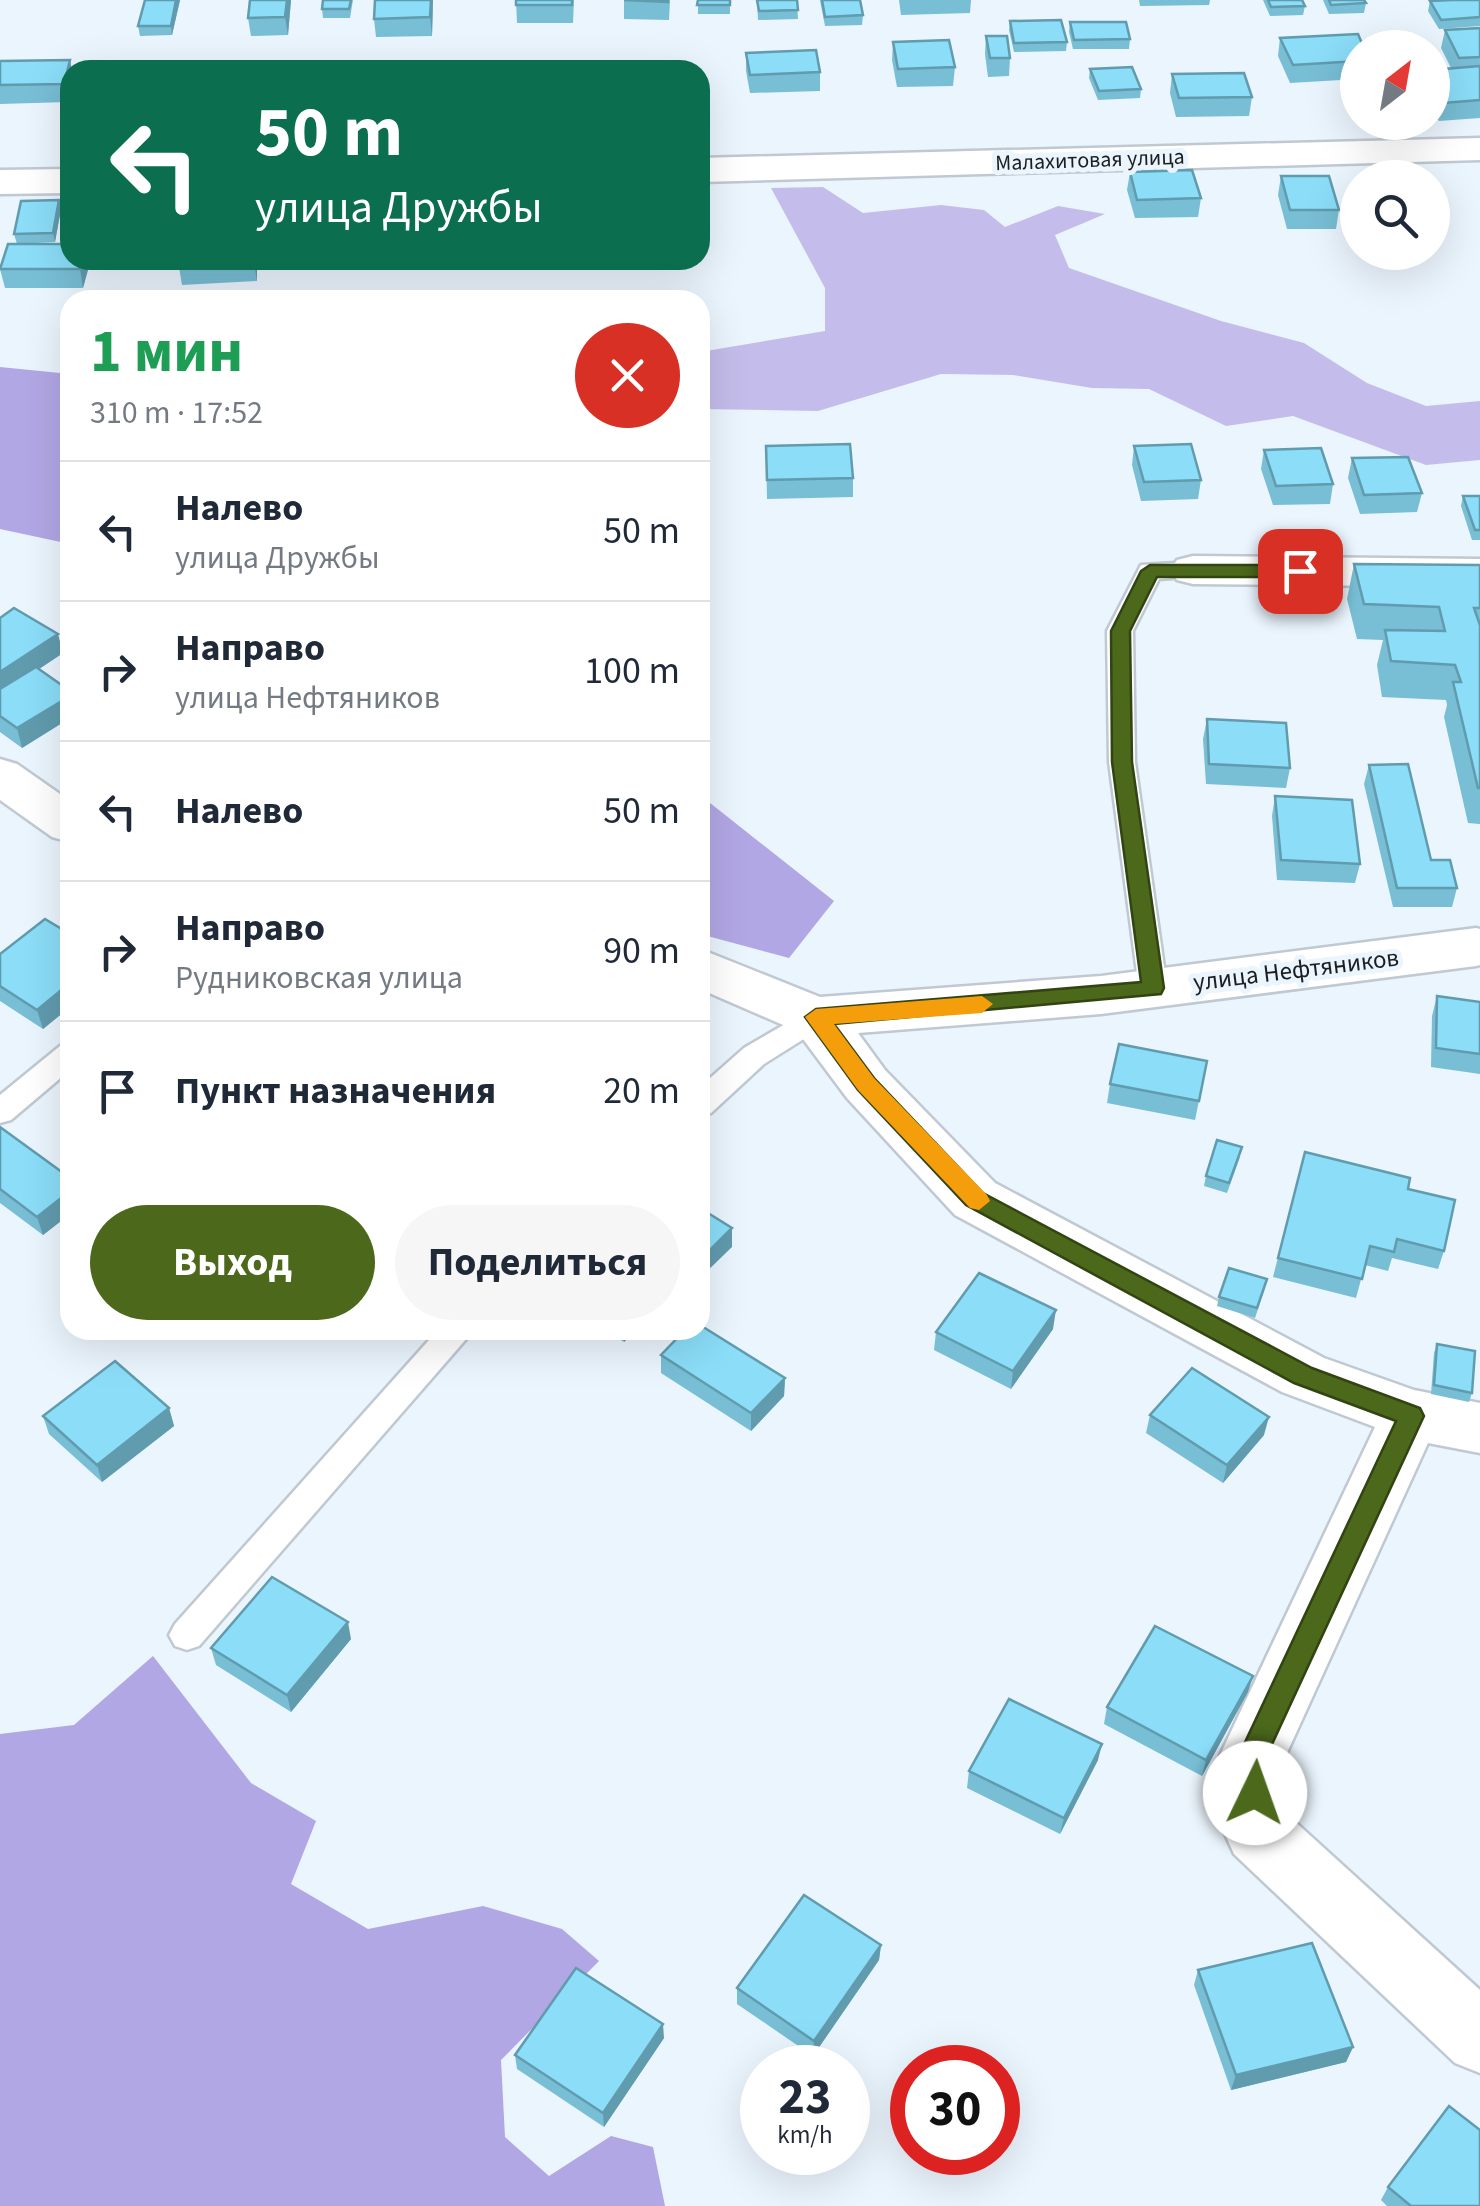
<!DOCTYPE html>
<html lang="ru">
<meta charset="utf-8">
<style>
body{margin:0;font-family:"Source Sans 3",sans-serif;background:#f6f6f7;color:#1f2937;height:100vh;display:flex;flex-direction:column;font-size:38px;white-space:nowrap}
*{box-sizing:border-box;margin:0}
p{font-size:32px;color:#747a83}
.icon{flex:none;width:55px;height:55px;fill:none;stroke:currentColor;stroke-width:2;stroke-linecap:round;stroke-linejoin:round}
.map{position:relative;flex:1;overflow:hidden}
.panel{position:absolute;left:60px;top:290px;width:650px;height:1050px;display:flex;flex-direction:column;background:#fff;border-radius:30px;box-shadow:0 10px 40px #0002}
.panel>*{flex:none}
.guide{position:absolute;left:60px;top:60px;width:650px;height:210px;border-radius:30px;box-shadow:0 10px 40px #0002;background:#0b6e4f;color:#fff;overflow:hidden}
.needle{width:65px;rotate:31deg}
.tools{position:absolute;left:1340px;top:30px;display:grid;gap:20px}
.tools a{display:grid;place-items:center;width:110px;height:110px;border-radius:50%;background:#fff;box-shadow:0 10px 40px #0002;font-size:50px}
.speed{position:absolute;left:740px;top:2045px;display:flex;gap:20px;font-size:50px;font-weight:700;text-align:center}
.speed>*{display:grid;place-content:center;width:130px;height:130px;border-radius:50%;background:#fff;box-shadow:0 10px 40px #0002;line-height:1}
.speed small{font-size:25px;font-weight:400}
.speed .limit{border:15px solid #d22;background:#fff;color:#111}
.pin{position:absolute;display:grid;place-items:center;width:85px;height:85px;color:#fff;margin:-42px;border-radius:20px;box-shadow:0 5px 15px #0006}
.me{position:absolute;width:110px;margin:-55px;rotate:3deg;stroke-linejoin:round;filter:drop-shadow(0 0 8px #0008)}
.turn{display:flex;align-items:center;gap:35px;height:210px;padding:0 30px;font-size:45px}
.turn .icon{width:130px;height:130px;stroke-width:2.5}
.turn b{display:block;font-size:70px;line-height:85px}
.round{display:grid;place-items:center;flex:none;width:105px;height:105px;border-radius:52px;background:#f6f6f7}
.head{display:flex;align-items:center;justify-content:space-between;height:170px;padding:0 30px}
h1{font-size:60px;font-weight:700;line-height:75px;color:#1e9e55}
.action{display:flex;gap:20px;margin-top:auto;padding:20px 30px}
.action a{flex:1;height:115px;border-radius:60px;background:#4b681b;color:#fff;font-size:40px;font-weight:700;line-height:115px;text-align:center}
.action a+a{background:#f6f6f7;color:#1f2937}
ul{padding:0;list-style:none}
li{display:flex;align-items:center;gap:30px;height:140px;padding:0 30px;border-top:2px solid #e0e1e3}
li div{flex:1}
li b{display:block;font-size:38px}
li em{font-style:normal}
.map>svg:first-child{display:block}
</style>
<div class="map">
<svg width="1480" height="2206" viewBox="0 0 1480 2206">
<rect width="100%" height="100%" fill="#ebf5fd"/>
<!-- green -->
<path fill="#c4bdeb" d="M823,187L863,213L941,205L984,210L1005,227L1058,206L1105,214L1055,235L1069,268L1221,321L1304,343L1367,383L1426,406L1480,401V460L1426,465L1293,416L1226,426L1149,389L1092,388L1013,375L941,374L818,411L700,409V352L825,331V288L771,188Z"/>
<!-- forest -->
<g fill="#b2a7e5">
<path d="M0,367L70,374V544L0,529Z"/>
<path d="M700,795L834,901L789,958L700,934Z"/>
<path d="M153,1656L251,1783L316,1821L291,1884L368,1929L483,1906L562,1929L599,1961L501,2060L505,2137L549,2176L611,2136L653,2147L665,2206H0V1734L74,1725Z"/>
</g>
<g fill="none" stroke-linecap="round" stroke-linejoin="round">
<defs>
<g id="lane">
<path d="M1193,562L1202,564L1205,570L1202,576L1159,579L1133,631L1135,762L1167,988L1163,995L1153,999L1143,995L1139,988L1109,762L1107,631L1141,565Z"/>
<path d="M816,1006L826,1009L831,1017L826,1025L764,1064L711,1113L700,1116V1087L744,1048Z"/>
<path d="M70,1043V1070L11,1120L0,1123V1095L60,1046Z"/>
<path d="M438,1330H474L199,1646L187,1650L175,1646L169,1635L175,1624Z"/>
</g>
<g id="street">
<path d="M1480,138V160L700,182V158Z"/>
<path d="M70,169V193L0,194V170Z"/>
<path d="M1193,556L1480,559V587L1193,584L1177,580L1170,570L1177,560Z"/>
<path d="M0,759L17,764L70,801V842L52,837L0,800Z"/>
<path d="M1476,928L1480,929V965L1476,966L1101,1014L858,1033L885,1070L995,1183L1324,1358L1414,1390L1480,1403V1453L1428,1443L1286,1755L1291,1818L1480,1990V2073L1455,2063L1234,1854L1224,1832L1220,1755L1375,1427L1282,1392L955,1215L847,1098L797,1031L700,989V949L820,997L1101,976Z"/>
</g>
</defs>
<!-- lane casing -->
<use href="#lane" stroke="#c0c9d2" stroke-width="5"/>
<!-- street casing -->
<use href="#street" stroke="#c0c9d2" stroke-width="5"/>
<!-- lane -->
<use href="#lane" fill="#fff" fill-rule="evenodd"/>
<!-- street -->
<use href="#street" fill="#fff" fill-rule="evenodd"/>
</g>
<!-- wall -->
<g fill="#78bed5">
<path d="M145,0H180L172,35L140,36L138,26Z"/>
<path d="M291,0L288,35L251,36L248,18Z"/>
<path d="M323,0H353L350,18H323L322,9Z"/>
<path d="M433,0L432,36L376,37L374,19Z"/>
<path d="M516,0H574L573,23H517Z"/>
<path d="M624,0H670L669,20L624,19Z"/>
<rect x="698" y="0" width="32" height="14"/>
<path d="M757,0H797L798,19L758,20Z"/>
<path d="M820,0H860L863,15L862,25L825,26Z"/>
<path d="M899,0H971L970,13L901,15Z"/>
<path d="M1139,0H1210L1209,5L1140,6Z"/>
<path d="M1263,0H1302L1305,6L1303,15L1270,16Z"/>
<path d="M1323,0H1364L1366,3L1364,13L1329,14Z"/>
<path d="M1405,0H1480V26L1439,29L1428,11L1430,1L1451,0Z"/>
<path d="M1010,21L1067,42L1066,51L1014,52L1009,30Z"/>
<path d="M1070,22L1130,39L1129,49H1073L1069,32Z"/>
<path d="M1480,28V118L1439,121L1432,111V70L1451,68L1441,48L1445,30Z"/>
<path d="M986,36L1010,58L1009,76L988,77L985,54Z"/>
<path d="M1280,38L1358,48V79L1290,83L1278,56Z"/>
<path d="M893,42L955,67L953,86L897,87L892,60Z"/>
<path d="M746,53L820,72V91L750,93L746,71Z"/>
<path d="M0,61L72,70L68,102L0,104Z"/>
<path d="M1090,69L1141,89L1140,98L1098,100L1089,78Z"/>
<path d="M1172,74L1252,97L1249,116L1176,117L1170,93Z"/>
<path d="M1130,172L1201,198L1198,217L1135,218L1127,190Z"/>
<path d="M1281,176L1339,210L1336,229H1287L1278,195Z"/>
<path d="M59,200L61,209L55,242L17,244L14,234Z"/>
<path d="M70,260H90L83,288H5L0,269Z"/>
<path d="M257,260V281L182,285L179,267Z"/>
<path d="M766,446L853,478V497L767,499Z"/>
<path d="M1134,446L1201,480L1198,499L1141,501L1132,465Z"/>
<path d="M1264,450L1333,484L1330,504L1273,505L1261,469Z"/>
<path d="M1352,458L1422,493L1417,512L1360,514L1348,478Z"/>
<path d="M1463,496H1480V540H1472L1461,506Z"/>
<path d="M1354,564L1480,565V824L1468,823L1444,717L1447,705L1446,700L1382,697L1377,665L1383,640L1357,639L1347,599Z"/>
<path d="M0,618L63,653L39,669L70,691V718L22,748L0,732Z"/>
<path d="M1207,719L1290,768L1286,788L1206,784L1203,739Z"/>
<path d="M70,729V756L66,754L62,735Z"/>
<path d="M1369,765L1431,860L1457,888L1452,907H1393L1364,784Z"/>
<path d="M1275,796L1360,864L1355,883L1277,880L1272,816Z"/>
<path d="M70,934V1007L43,1029L0,1001V954Z"/>
<path d="M1437,996L1480,1002V1074L1431,1067L1432,1016Z"/>
<path d="M1207,1061L1195,1120L1107,1103L1110,1084Z"/>
<path d="M0,1127L70,1178V1214L43,1235L0,1203Z"/>
<path d="M1305,1152L1408,1189L1444,1251L1438,1269L1392,1258L1388,1271L1365,1265L1356,1298L1273,1277Z"/>
<path d="M1240,1157L1227,1193L1204,1186L1206,1176Z"/>
<path d="M1265,1288L1255,1318L1217,1306L1219,1297Z"/>
<path d="M1053,1329L1011,1389L934,1350L936,1332Z"/>
<path d="M604,1330H636L624,1342Z"/>
<path d="M1437,1344L1472,1393L1469,1402L1431,1394L1434,1353Z"/>
<path d="M661,1355L785,1378L784,1396L751,1431L661,1373Z"/>
<path d="M169,1408L174,1426L102,1482L49,1434L43,1416Z"/>
<path d="M1150,1415L1264,1435L1223,1483L1146,1433Z"/>
<path d="M351,1639L291,1712L216,1665L211,1648Z"/>
<path d="M1248,1692L1202,1776L1104,1724L1107,1707Z"/>
<path d="M1098,1760L1060,1834L967,1788L969,1771Z"/>
<path d="M881,1945L879,1960L813,2056L737,2004V1988Z"/>
<path d="M1198,1970L1353,2047L1346,2062L1231,2090L1194,1985Z"/>
<path d="M664,2038L604,2127L517,2069L515,2055Z"/>
<path d="M1388,2187L1480,2206H1387L1381,2200Z"/>
</g>
<!-- shaded-wall -->
<g fill="#619bae">
<path d="M176,0H180L172,35L171,26Z"/>
<path d="M287,0H291L288,35L285,17Z"/>
<path d="M431,0H433L432,36L430,17Z"/>
<path d="M70,60L72,70H70V93L68,102L64,84Z"/>
<path d="M59,200L61,209L55,242L53,233Z"/>
<path d="M82,260H90V263L83,288L80,269Z"/>
<path d="M254,260H257V281L254,262Z"/>
<path d="M58,634L63,653L0,695V672Z"/>
<path d="M70,696V718L22,748L17,728Z"/>
<path d="M70,983V1007L43,1029L37,1010Z"/>
<path d="M70,1191V1214L43,1235L37,1217Z"/>
<path d="M732,1228V1247L700,1278V1260Z"/>
<path d="M1056,1310L1053,1329L1011,1389L1013,1371Z"/>
<path d="M623,1330H636L624,1342Z"/>
<path d="M785,1378L784,1396L751,1431V1413Z"/>
<path d="M169,1408L174,1426L102,1482L97,1465Z"/>
<path d="M1269,1417L1264,1435L1223,1483L1227,1465Z"/>
<path d="M348,1622L351,1639L291,1712L287,1695Z"/>
<path d="M1253,1676L1248,1692L1202,1776L1206,1760Z"/>
<path d="M1102,1744L1098,1760L1060,1834L1064,1818Z"/>
<path d="M881,1945L879,1960L813,2056L814,2041Z"/>
<path d="M663,2024L664,2038L604,2127L603,2113Z"/>
<path d="M1353,2047L1346,2062L1231,2090L1236,2075Z"/>
</g>
<!-- building -->
<g fill="#8bddf8" stroke="#619bae" stroke-width="2.5">
<path d="M145,0H176L171,26H138Z"/>
<path d="M250,0H287L285,17L248,18Z"/>
<path d="M323,0H351L349,9H322Z"/>
<path d="M375,0H431L430,17L374,19Z"/>
<rect x="516" y="0" width="56" height="5"/>
<path d="M624,0H668V2Z"/>
<path d="M698,0H730V5H697Z"/>
<path d="M757,0H797L798,10L759,11Z"/>
<path d="M822,0H860L863,15L825,17Z"/>
<path d="M1268,0H1302L1305,6L1271,7Z"/>
<path d="M1329,0H1364L1366,3L1331,5Z"/>
<path d="M1452,0H1480V17L1441,20L1430,1Z"/>
<path d="M1061,20L1067,42L1014,43L1010,21Z"/>
<path d="M1070,22H1126L1130,39L1074,40Z"/>
<path d="M1480,28V57L1459,58L1445,30Z"/>
<path d="M1358,34L1364,48H1358V61L1293,65L1280,38Z"/>
<path d="M986,36H1007L1010,58H990Z"/>
<path d="M949,40L955,67L898,69L893,42Z"/>
<path d="M816,50L820,72L750,75L746,53Z"/>
<path d="M70,60L64,84L0,85V61Z"/>
<path d="M1480,66V100L1443,103L1432,86V70Z"/>
<path d="M1132,67L1141,89L1099,91L1090,69Z"/>
<path d="M1244,73L1252,97L1179,98L1172,74Z"/>
<path d="M1192,170L1201,198L1137,200L1130,172Z"/>
<path d="M1281,176H1329L1339,210H1290Z"/>
<path d="M59,200L53,233L14,234L21,201Z"/>
<path d="M8,244H70V260H82L80,269H0Z"/>
<path d="M179,260H254V262L179,267Z"/>
<path d="M224,295V300H180V297Z"/>
<path d="M850,444L853,478L767,480L766,446Z"/>
<path d="M1191,444L1201,480L1144,482L1134,446Z"/>
<path d="M1321,448L1333,484L1276,486L1264,450Z"/>
<path d="M1408,457L1422,493L1364,495L1352,458Z"/>
<path d="M1463,496H1480V530H1475Z"/>
<path d="M1354,564L1480,565V608H1474L1480,625V788H1478L1453,682H1461L1455,665L1391,661L1385,630L1445,631L1439,607L1364,604Z"/>
<path d="M14,608L58,634L0,672V618Z"/>
<path d="M36,667L70,691V696L17,728L0,716V689Z"/>
<path d="M1207,719L1286,723L1290,768L1209,764Z"/>
<path d="M70,729V740L62,735Z"/>
<path d="M1408,764L1431,860H1450L1457,888H1397L1369,765Z"/>
<path d="M1275,796L1352,800L1360,864L1281,860Z"/>
<path d="M45,919L70,934V983L37,1010L0,986V954Z"/>
<path d="M1437,996L1480,1002V1054L1436,1048Z"/>
<path d="M1119,1044L1207,1061L1199,1101L1110,1084Z"/>
<path d="M0,1127L70,1178V1191L37,1217L0,1189Z"/>
<path d="M1217,1140L1242,1147L1229,1183L1206,1176Z"/>
<path d="M1305,1152L1410,1178L1408,1189L1455,1200L1444,1251L1397,1239L1394,1252L1370,1246L1362,1279L1278,1258Z"/>
<path d="M700,1208L732,1228L700,1260Z"/>
<path d="M1229,1268L1267,1279L1257,1308L1219,1297Z"/>
<path d="M979,1273L1056,1310L1013,1371L936,1332Z"/>
<path d="M700,1325L785,1378L751,1413L661,1355L685,1330H700Z"/>
<path d="M1437,1344L1475,1351L1472,1393L1434,1385Z"/>
<path d="M115,1361L169,1408L97,1465L43,1416Z"/>
<path d="M1192,1368L1269,1417L1227,1465L1150,1415Z"/>
<path d="M272,1577L348,1622L287,1695L211,1648Z"/>
<path d="M1155,1626L1253,1676L1206,1760L1107,1707Z"/>
<path d="M1009,1699L1102,1744L1064,1818L969,1771Z"/>
<path d="M804,1895L881,1945L814,2041L737,1988Z"/>
<path d="M1312,1943L1353,2047L1236,2075L1198,1970Z"/>
<path d="M576,1968L663,2024L603,2113L515,2055Z"/>
<path d="M1449,2106L1480,2130V2206H1411L1388,2187Z"/>
</g>
<!-- route -->
<path fill="#4b681b" stroke="#314412" stroke-width="2.5" d="M1150,565H1300L1310,571L1300,577H1157L1130,631L1132,762L1164,988L1161,994L834,1024L874,1078L983,1193L1312,1368L1420,1408L1424,1416L1267,1755L1269,1793L1265,1802L1255,1806L1245,1802L1239,1755L1396,1421L1294,1383L966,1205L858,1090L805,1017L816,1009L1141,982L1112,762L1111,631L1141,571Z"/>
<!-- slow -->
<path fill="#f59e0b" d="M982,996L993,1004L982,1013L834,1024L874,1078L987,1195L990,1201L979,1210L970,1208L858,1090L805,1017L816,1009Z"/>
<g text-anchor="middle" dominant-baseline="central" stroke-width="10" stroke-linejoin="round" paint-order="stroke">
<!-- far-street labels -->
<g font-size="22" fill="#1c1f22" stroke="#ebf5fd">
<text transform="translate(1090 160) rotate(-2)">Малахитовая улица</text>
</g>
<!-- street labels -->
<g font-size="25" fill="#1c1f22" stroke="#ebf5fd">
<text transform="translate(1296 970) rotate(-7)">улица Нефтяников</text>
</g>
</g>
</svg>
<div class="tools">
<a><svg class="needle" viewBox="-14 -14 28 28"><path d="M0-13l5 13h-10z" fill="#e53935"/><path d="M0 13l5-13h-10z" fill="#747a83"/></svg></a>
<a><svg class="icon" aria-label="search" viewBox="0 0 24 24"><circle cx="10" cy="10" r="6"/><path d="M15 15l6 6"/></svg></a>
</div>
<div class="speed"><div>23<small>km/h</small></div><div class="limit">30</div></div>
<div class="pin" style="left:1300px;top:571px;background:#d93025"><svg class="icon" aria-label="arrive" viewBox="0 0 24 24"><path d="M6 21V4h12l-3 4 3 4H6"/></svg></div>
<svg class="me" style="left:1255px;top:1793px" viewBox="-20 -20 40 40"><circle r="19" fill="#fff"/><path d="M0-13L10 11 0 6-10 11z" fill="#4b681b"/></svg>
<div class="guide">
<div class="turn"><svg class="icon" aria-label="left" viewBox="0 0 24 24"><path d="M17 20v-9H6M10 6l-5 5 5 5"/></svg><div><b>50 m</b>улица Дружбы</div></div>
</div>
<section class="panel">
<div class="head"><div><h1>1 мин</h1><p>310 m · 17:52</p></div><a class="round" style="background:#d93025;color:#fff"><svg class="icon" aria-label="close" viewBox="0 0 24 24"><path d="M6 6l12 12M18 6L6 18"/></svg></a></div>
<ul>
<li><svg class="icon" aria-label="left" viewBox="0 0 24 24"><path d="M17 20v-9H6M10 6l-5 5 5 5"/></svg><div><b>Налево</b><p>улица Дружбы</p></div><em>50 m</em></li>
<li><svg class="icon" aria-label="right" viewBox="0 0 24 24"><path d="M7 20v-9h11M14 6l5 5-5 5"/></svg><div><b>Направо</b><p>улица Нефтяников</p></div><em>100 m</em></li>
<li><svg class="icon" aria-label="left" viewBox="0 0 24 24"><path d="M17 20v-9H6M10 6l-5 5 5 5"/></svg><div><b>Налево</b></div><em>50 m</em></li>
<li><svg class="icon" aria-label="right" viewBox="0 0 24 24"><path d="M7 20v-9h11M14 6l5 5-5 5"/></svg><div><b>Направо</b><p>Рудниковская улица</p></div><em>90 m</em></li>
<li><svg class="icon" aria-label="arrive" viewBox="0 0 24 24"><path d="M6 21V4h12l-3 4 3 4H6"/></svg><div><b>Пункт назначения</b></div><em>20 m</em></li>
</ul>
<div class="action"><a>Выход</a><a>Поделиться</a></div>
</section>
</div>
